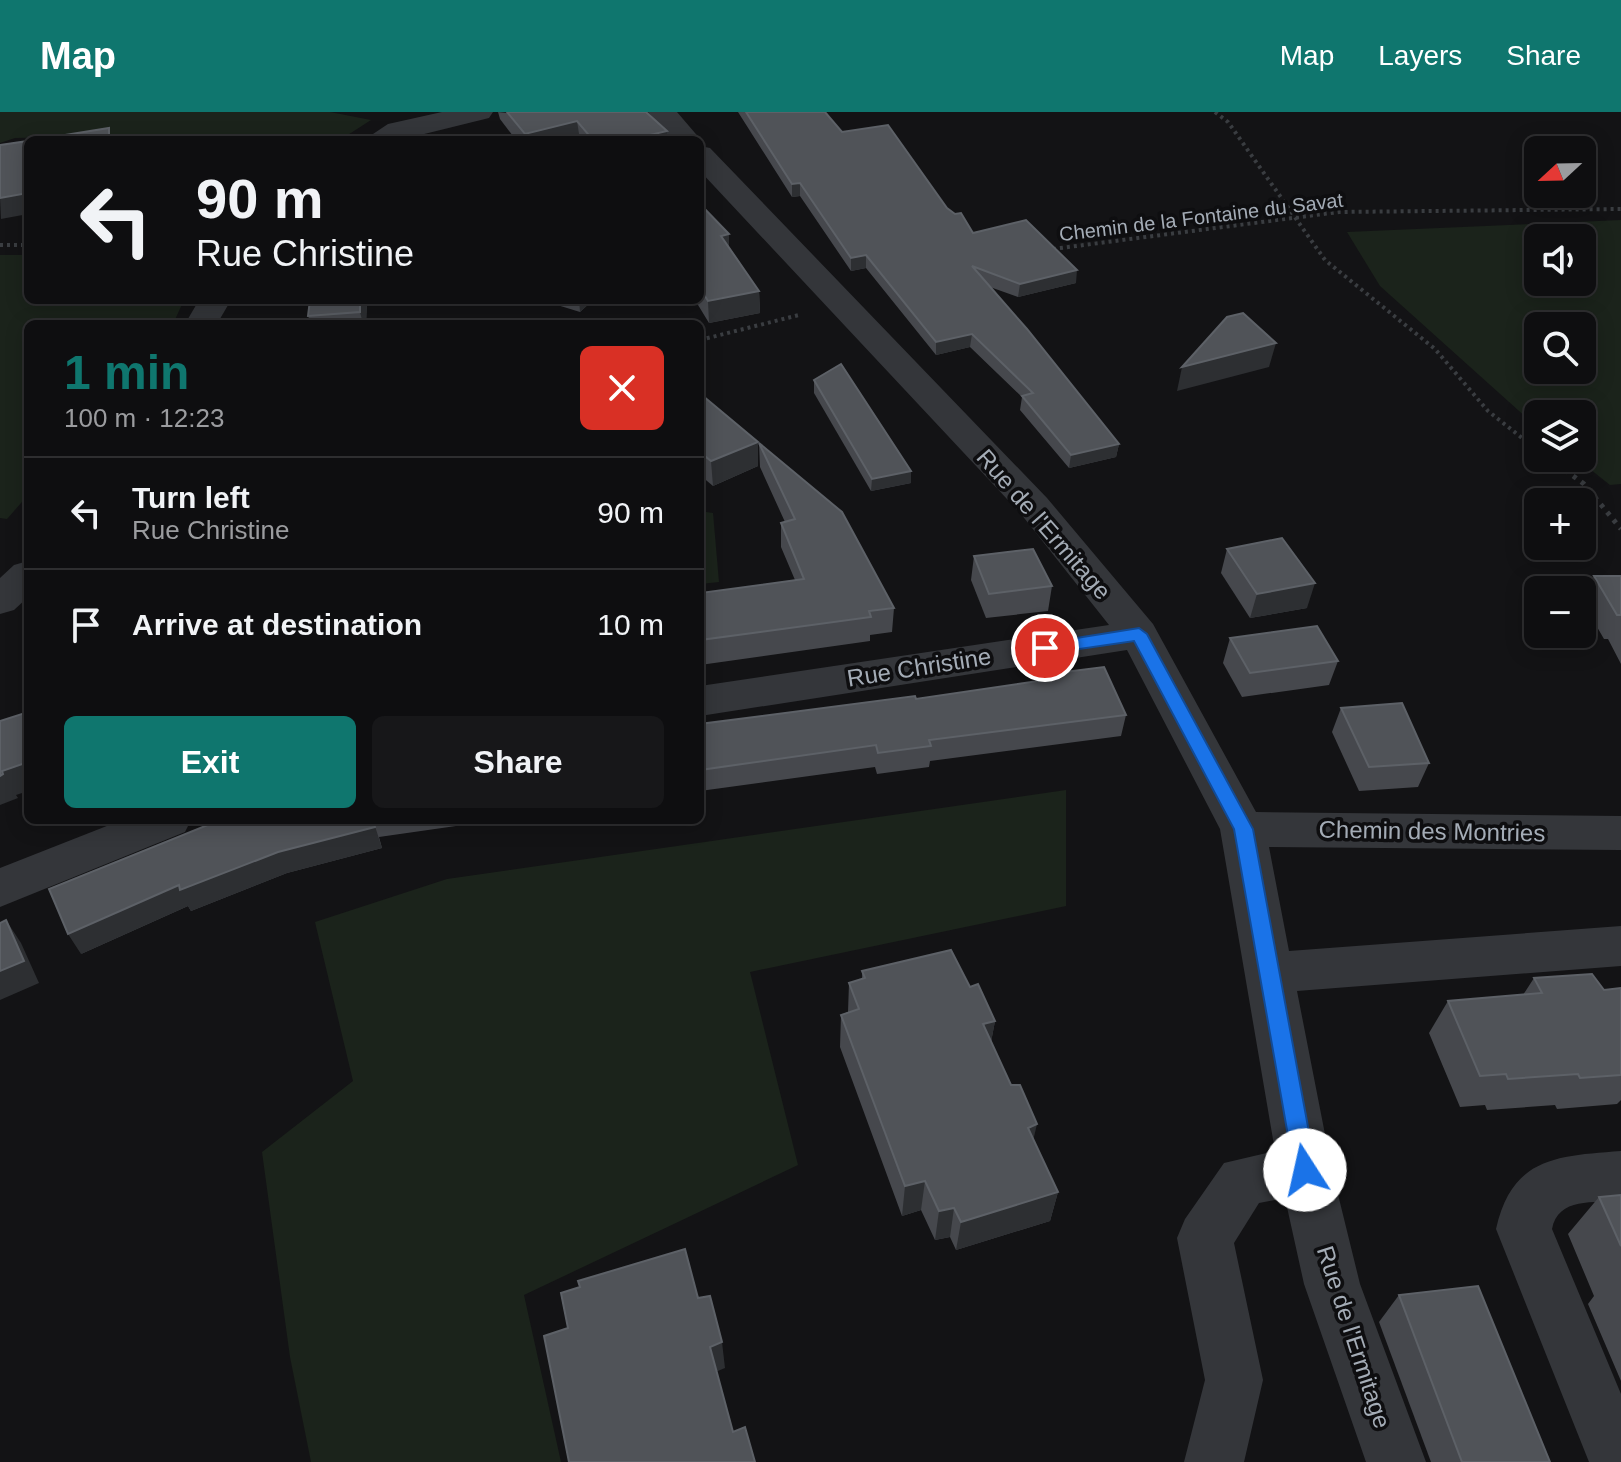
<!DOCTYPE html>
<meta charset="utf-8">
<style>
body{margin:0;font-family:Arial,sans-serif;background:#171719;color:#f1f3f6;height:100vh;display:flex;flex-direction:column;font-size:30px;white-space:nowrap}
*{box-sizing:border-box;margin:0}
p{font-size:26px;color:#9b9c9f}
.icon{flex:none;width:44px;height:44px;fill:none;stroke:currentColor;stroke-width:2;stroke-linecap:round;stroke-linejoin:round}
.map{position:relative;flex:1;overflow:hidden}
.sheet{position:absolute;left:24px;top:208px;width:680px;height:504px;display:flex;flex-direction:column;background:#0e0e10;border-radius:12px;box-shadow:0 4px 20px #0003,0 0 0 2px #2e2e30}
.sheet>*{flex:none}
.banner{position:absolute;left:24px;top:24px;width:680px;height:168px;border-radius:12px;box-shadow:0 4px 20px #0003,0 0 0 2px #2e2e30;background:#0e0e10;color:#f1f3f6;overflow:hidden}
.needle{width:52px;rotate:248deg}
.buttons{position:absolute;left:1524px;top:24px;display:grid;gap:16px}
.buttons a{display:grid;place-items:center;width:72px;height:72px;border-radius:12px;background:#0e0e10;box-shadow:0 4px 20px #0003,0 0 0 2px #2e2e30;font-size:40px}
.pin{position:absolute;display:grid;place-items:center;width:68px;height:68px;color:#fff;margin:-34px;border:4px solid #fff;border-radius:50%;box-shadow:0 2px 8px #0007}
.me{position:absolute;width:88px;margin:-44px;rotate:350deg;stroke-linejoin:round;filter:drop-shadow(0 0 6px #0008)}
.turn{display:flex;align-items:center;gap:28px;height:168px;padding:0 40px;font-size:36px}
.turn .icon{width:104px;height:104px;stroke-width:2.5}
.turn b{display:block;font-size:56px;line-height:68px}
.round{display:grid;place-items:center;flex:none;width:84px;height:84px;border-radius:12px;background:#171719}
.headline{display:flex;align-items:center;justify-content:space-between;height:136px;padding:0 40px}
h1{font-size:48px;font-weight:700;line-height:60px;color:#0f766e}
.action{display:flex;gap:16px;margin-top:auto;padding:16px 40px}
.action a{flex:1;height:92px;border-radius:12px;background:#0f766e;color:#fff;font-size:32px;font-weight:700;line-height:92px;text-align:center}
.action a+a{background:#171719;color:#f1f3f6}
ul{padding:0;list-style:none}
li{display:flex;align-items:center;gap:24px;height:112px;padding:0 40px;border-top:2px solid #2e2e30}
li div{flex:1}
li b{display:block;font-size:30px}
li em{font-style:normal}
header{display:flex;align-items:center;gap:48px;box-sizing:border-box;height:112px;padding:0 40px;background:#0f766e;color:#fff}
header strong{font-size:38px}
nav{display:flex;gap:44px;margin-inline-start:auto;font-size:28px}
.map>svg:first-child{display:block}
</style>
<header>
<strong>Map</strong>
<nav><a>Map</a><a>Layers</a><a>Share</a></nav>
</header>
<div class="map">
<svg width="1621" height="1350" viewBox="0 0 1621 1350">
<rect width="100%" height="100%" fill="#131315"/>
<!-- green -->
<g fill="#1b231b" fill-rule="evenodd">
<path d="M0,0H330L371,8L340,28H164L160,23L15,26L0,31Z"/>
<path d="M1621,108V372L1610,373L1576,346H1582V302H1538V316L1380,174L1347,120ZM1538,126H1582V170H1538ZM1538,214H1582V258H1538Z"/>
<path d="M0,143H28V188H184L173,212H28V383L7,407L0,406Z"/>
<path d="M700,399L713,401L719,470L700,472Z"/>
<path d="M1066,678V794L750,860L798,1053L524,1183L561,1350H311L290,1245L262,1040L353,969L315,810L447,767Z"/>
</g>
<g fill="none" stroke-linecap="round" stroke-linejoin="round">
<!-- path-far1 -->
<g stroke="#3a3d41" stroke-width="4" stroke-dasharray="3 4" stroke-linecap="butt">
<path d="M1215,0L1228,10L1325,148L1435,237L1488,299L1536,337"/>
<path d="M0,133H28"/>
<path d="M1053,137L1339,100L1621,97"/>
<path d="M700,228L799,203"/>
</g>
<!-- path -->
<g stroke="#3a3d41" stroke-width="5" stroke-dasharray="4 6" stroke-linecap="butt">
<path d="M1534,335L1538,338"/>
<path d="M1549,346L1584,372L1621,417"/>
</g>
<!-- minor -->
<g fill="#34363a" fill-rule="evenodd">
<path d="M442,0H493L489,6L400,28H364L388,12Z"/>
<path d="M648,0H677L701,28H672Z"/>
<path d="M700,34L710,36L1047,386L1153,512L1256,700L1621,704V738L1269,735L1289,839L1621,814V854L1297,879L1332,1058L1360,1172L1426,1350H1366L1304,1172L1285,1086L1259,1091L1234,1131L1263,1268L1244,1350H1184L1205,1268L1177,1126L1185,1107L1224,1051L1275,1039L1220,717L1127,538L700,604V574L1109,513L1021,402L700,59Z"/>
<path d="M199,188H231L217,212H185Z"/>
<path d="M28,449V485L14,498L0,502V466L14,453Z"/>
<path d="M122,708H191L185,720L0,795V756Z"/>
<path d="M1621,1039V1089C1594,1091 1558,1085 1552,1117L1621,1282V1350H1589L1496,1117C1512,1045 1557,1044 1621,1039Z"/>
</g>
</g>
<!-- wall -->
<g fill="#46484d">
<path d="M498,0L667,19V28H516L500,7Z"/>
<path d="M738,0H825L842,20L947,96L973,121L1076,171L1018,185L990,175L1119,332L1116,345L1069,356L1020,298L1022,285L970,235L936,243L866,156L851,159L800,84L792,85Z"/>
<path d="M700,92L759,179L760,201L709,211L695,188H700Z"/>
<path d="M310,188H367L366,212H311L308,204Z"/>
<path d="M541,188H593L580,200Z"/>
<path d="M814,268L911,359V371L871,379L814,281Z"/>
<path d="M700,286L758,330V354L713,374L700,363Z"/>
<path d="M759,331L894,496L892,520L870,523V529L700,553V481L795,468L781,435V411L785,410L760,355Z"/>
<path d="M1227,437L1307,496L1250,506L1221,461Z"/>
<path d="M974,444L1052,474L1048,499L986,506L971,468Z"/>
<path d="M1594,464H1621V552L1608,527H1604L1582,489Z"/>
<path d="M1230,526L1338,549L1329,573L1242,585L1223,551Z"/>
<path d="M1056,561L1126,603L1121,624L930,649L929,655L877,662L875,655L700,679V612L916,587L1055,567Z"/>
<path d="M1341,596L1429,651L1418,675L1359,679L1332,620Z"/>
<path d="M220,708H498L379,725L382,736L287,761L191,799L188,794L81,842Z"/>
<path d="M862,859L970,875L995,909L991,930L1033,1027L1058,1080L1050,1109L956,1138L950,1125L935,1128L921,1098L902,1104L840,935L841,903L848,900L849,871L862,867Z"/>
<path d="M1534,866L1604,878L1621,876V988L1617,992L1557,997L1555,993L1487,998L1485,993L1460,995L1429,921L1448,889L1523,883Z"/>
<path d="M1621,1083V1269L1588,1192L1594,1184L1568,1122L1599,1085Z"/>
<path d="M1399,1183L1550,1350H1431L1379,1210Z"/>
</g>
<!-- shaded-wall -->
<g fill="#2d2f32">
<path d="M577,9L580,28H526L525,22Z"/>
<path d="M667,19V28H637V26Z"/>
<path d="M800,71V84L792,85V72Z"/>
<path d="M28,81V102L1,107L0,86Z"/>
<path d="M729,122V143L721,124Z"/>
<path d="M866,143V156L851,159V146Z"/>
<path d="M1077,158L1076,171L1018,185L1020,172Z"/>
<path d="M759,179L760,201L709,211L708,189Z"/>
<path d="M360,188H367L366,212H363L360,200Z"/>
<path d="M579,188H593L580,200Z"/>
<path d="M972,222L970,235L936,243V230Z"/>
<path d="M1276,231L1269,255L1177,279L1182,255Z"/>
<path d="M758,330V354L713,374L711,349Z"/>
<path d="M1119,332L1116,345L1069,356L1071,343Z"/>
<path d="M911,359V371L871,379L872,367Z"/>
<path d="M1315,471L1307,496L1250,506L1257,482Z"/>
<path d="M28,650V679L16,683L18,686L0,693V664L2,659Z"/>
<path d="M373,708L382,736L287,761L191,799L188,794L81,842L68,822L179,773Z"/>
<path d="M6,808L21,831L39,871L0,888V859Z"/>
<path d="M995,909L989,941L983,912Z"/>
<path d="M1037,1012L1030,1042L1028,1016Z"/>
<path d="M925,1069L921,1098L902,1104L905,1074Z"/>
<path d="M1058,1080L1050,1109L956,1138L961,1110Z"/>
<path d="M954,1096L950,1125L935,1128L939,1099Z"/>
<path d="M722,1230L725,1256L713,1261L710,1235Z"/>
</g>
<!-- building -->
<g fill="#505358" stroke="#5d6167" stroke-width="2">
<path d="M507,0H646L667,19L637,26L639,28H593L577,9L525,22Z"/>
<path d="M746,0H825L842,20L888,13L947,96L955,102L961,101L973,121L1026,108L1077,158L1020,172L972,154L1027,217L1119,332L1071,343L1022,284L1033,281L972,222L936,230L866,143L851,146L800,71L792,72Z"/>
<path d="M109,16V28H34Z"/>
<path d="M28,29V81L0,86V33Z"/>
<path d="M700,92L729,122L721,124L759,179L708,189L700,176Z"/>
<path d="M310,188H360V200L308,204Z"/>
<path d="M1243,201L1276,231L1182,255L1227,205Z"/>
<path d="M841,252L911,359L872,367L814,268Z"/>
<path d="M703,284L758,330L711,349L700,340V286Z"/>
<path d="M759,331L842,400L894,496L869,499L871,505L700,528V481L804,467L781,411L795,407Z"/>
<path d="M1282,426L1315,471L1257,482L1227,437Z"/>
<path d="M1033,437L1052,474L989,482L974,444Z"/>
<path d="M1594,464H1621V503H1617Z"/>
<path d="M1317,514L1338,549L1250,561L1230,526Z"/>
<path d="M1104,555L1126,603L929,628L931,634L878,641L876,633L700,658V612L915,584L916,587L1058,566L1056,561Z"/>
<path d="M1402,591L1429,651L1369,655L1341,596Z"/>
<path d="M28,600V650L2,659L3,662L0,664V609Z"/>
<path d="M220,708H373L375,715L278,740L180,778L179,773L68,822L49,777Z"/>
<path d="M6,808L24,849L0,859V811Z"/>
<path d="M951,838L970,875L978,872L995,909L983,912L1011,973H1020L1037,1012L1028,1016L1058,1080L961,1110L954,1096L939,1099L925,1069L905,1074L841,903L859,897L849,871L865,866L862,859Z"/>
<path d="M1592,862L1604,878L1621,876V963L1580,966L1578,962L1508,967L1506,962L1480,964L1448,889L1542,881L1534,866Z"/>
<path d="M1621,1083V1134L1599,1085Z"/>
<path d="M685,1137L698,1186L710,1184L722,1230L710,1235L733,1320L745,1315L755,1350H569L544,1224L568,1216L561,1181L580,1175L578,1169Z"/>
<path d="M1478,1174L1550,1350H1462L1399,1183Z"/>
</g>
<!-- route -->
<path fill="#1a73e8" stroke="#114b97" stroke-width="2" d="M1139,516L1147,522L1253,717L1316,1058L1313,1065L1305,1068L1297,1065L1294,1058L1234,717L1134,529L1045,542L1036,536L1045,531Z"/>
<g text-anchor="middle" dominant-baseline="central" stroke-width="7" stroke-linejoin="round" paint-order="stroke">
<!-- far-street labels -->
<g font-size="20" fill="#a4acb6" stroke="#0e0e10">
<text transform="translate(1201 105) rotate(-7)">Chemin de la Fontaine du Savat</text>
</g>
<!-- street labels -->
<g font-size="24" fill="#a4acb6" stroke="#0e0e10">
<text transform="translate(1044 412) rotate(49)">Rue de l'Ermitage</text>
<text transform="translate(919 555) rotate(-9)">Rue Christine</text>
<text transform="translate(1432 719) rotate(1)">Chemin des Montries</text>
<text transform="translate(1354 1225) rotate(72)">Rue de l'Ermitage</text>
</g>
</g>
</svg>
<div class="buttons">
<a><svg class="needle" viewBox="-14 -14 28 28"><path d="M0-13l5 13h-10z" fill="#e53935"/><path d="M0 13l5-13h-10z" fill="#9b9c9f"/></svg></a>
<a><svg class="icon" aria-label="sound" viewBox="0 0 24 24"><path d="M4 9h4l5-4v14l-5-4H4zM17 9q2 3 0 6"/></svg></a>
<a><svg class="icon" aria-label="search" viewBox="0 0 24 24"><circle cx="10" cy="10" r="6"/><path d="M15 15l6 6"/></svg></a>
<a><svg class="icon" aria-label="layers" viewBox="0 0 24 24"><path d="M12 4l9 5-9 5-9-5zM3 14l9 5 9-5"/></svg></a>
<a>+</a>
<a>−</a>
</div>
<div class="pin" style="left:1045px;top:536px;background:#d93025"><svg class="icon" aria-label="arrive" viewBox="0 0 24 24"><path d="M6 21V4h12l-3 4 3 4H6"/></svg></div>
<svg class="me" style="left:1305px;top:1058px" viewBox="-20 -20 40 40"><circle r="19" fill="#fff"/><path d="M0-13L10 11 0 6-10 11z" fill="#1a73e8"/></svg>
<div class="banner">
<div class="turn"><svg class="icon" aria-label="left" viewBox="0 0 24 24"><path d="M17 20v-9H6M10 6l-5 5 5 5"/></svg><div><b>90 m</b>Rue Christine</div></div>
</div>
<section class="sheet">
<div class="headline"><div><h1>1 min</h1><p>100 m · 12:23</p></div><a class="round" style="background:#d93025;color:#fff"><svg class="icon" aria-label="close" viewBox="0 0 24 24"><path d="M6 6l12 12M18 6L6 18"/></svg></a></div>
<ul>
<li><svg class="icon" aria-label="left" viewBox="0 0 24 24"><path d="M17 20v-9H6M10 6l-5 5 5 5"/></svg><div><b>Turn left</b><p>Rue Christine</p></div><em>90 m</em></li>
<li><svg class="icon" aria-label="arrive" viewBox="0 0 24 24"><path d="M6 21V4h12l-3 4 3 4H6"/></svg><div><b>Arrive at destination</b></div><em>10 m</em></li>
</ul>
<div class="action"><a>Exit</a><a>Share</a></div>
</section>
</div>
